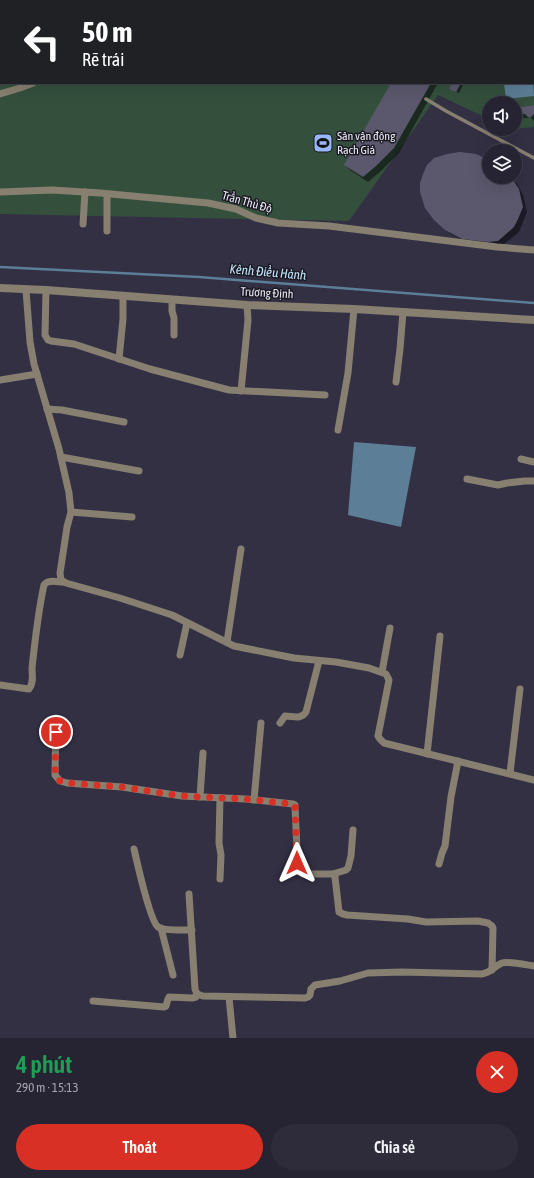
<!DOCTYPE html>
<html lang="vi">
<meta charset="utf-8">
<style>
body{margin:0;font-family:"Asap Condensed",sans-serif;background:#2e2c3b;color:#f1f3f6;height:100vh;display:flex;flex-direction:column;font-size:15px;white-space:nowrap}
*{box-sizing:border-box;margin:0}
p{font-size:13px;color:#a4a4ac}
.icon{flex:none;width:22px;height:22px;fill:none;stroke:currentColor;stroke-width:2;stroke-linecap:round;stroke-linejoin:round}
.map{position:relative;height:1038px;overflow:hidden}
.side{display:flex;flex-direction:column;background:#262433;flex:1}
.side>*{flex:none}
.top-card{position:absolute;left:0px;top:0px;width:534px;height:84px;box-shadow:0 4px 16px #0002,0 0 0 1px #42414e;background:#202124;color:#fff;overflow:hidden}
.tools{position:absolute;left:482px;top:96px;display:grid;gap:8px}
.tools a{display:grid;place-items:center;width:40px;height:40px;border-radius:50%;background:#262433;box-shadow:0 4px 16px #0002,0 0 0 1px #42414e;font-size:20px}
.pin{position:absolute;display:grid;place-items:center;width:34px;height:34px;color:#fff;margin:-17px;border:2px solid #fff;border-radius:50%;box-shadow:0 1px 4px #0007}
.me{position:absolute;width:44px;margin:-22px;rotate:0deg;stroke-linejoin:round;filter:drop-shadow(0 0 3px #0008)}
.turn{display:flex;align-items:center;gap:14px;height:84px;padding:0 16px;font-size:18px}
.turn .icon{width:52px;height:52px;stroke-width:2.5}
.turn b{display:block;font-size:28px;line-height:34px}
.round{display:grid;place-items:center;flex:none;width:42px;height:42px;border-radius:21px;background:#2e2c3b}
.head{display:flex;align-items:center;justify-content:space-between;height:68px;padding:0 16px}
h1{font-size:24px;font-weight:600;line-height:30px;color:#1e9e55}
.cta{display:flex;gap:8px;margin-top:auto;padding:8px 16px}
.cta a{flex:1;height:46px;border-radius:24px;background:#d93025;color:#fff;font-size:16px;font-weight:600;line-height:46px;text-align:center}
.cta a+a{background:#2e2c3b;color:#f1f3f6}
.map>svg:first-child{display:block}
</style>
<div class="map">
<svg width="534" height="1038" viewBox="0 0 534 1038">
<rect width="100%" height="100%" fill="#333044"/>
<!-- green -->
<path fill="#34503d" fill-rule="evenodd" d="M0,0H534V127L515,129V103H489V119L438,95L349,221L0,214ZM1,1H533V83H1Z"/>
<!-- water -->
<g fill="#5c7e96">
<path d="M504,83H533L534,96L506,99Z"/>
<path d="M354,442L416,447L401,527L348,515Z"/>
</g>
<!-- shadow -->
<g fill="#0007">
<path d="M392,83H438L399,153L381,171L368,182L350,170L345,165Z"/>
<path d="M453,83H464L459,93L451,89Z"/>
<path d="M534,106V121L531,118H519L515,117V108Z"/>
<path d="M489,161V177H510L518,185L523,195L527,212L519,232L503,245L468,243L451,234L440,225Z"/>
</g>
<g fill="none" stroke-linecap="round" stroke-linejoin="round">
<!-- stream -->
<path stroke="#5c7e96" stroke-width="2.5" d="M0,267L199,277L534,303"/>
</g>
<!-- building -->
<g fill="#5b586d">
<path d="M391,83H431L394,148L376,166L363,177L344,165Z"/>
<path d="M452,83H461L456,92L449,89Z"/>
<path d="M534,105V114L531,117L529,118L525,114H515V107H523Z"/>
<path d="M460,152L476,154L489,160V177H511L519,189L523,207L518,219L514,227L498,241L488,242L462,239L445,230L434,220L425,208L420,192V183L423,174L427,165L434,158L447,154Z"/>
</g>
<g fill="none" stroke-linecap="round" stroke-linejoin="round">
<!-- service -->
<path stroke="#877f70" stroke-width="3.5" d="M426,99L446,111L534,158"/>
<!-- minor -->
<g stroke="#877f70" stroke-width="7">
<path d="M55,0V1"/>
<path d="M0,94L20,88L33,83"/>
<path d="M0,192L52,190L100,193L208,203L236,209L256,218L278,223L329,226L497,247L534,250"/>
<path d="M107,194V231"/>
<path d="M83,224L85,192"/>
<path d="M26,290L30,342L34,364L59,449L69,493L71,512L67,527L60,573L61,580L66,583L120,598L172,615L234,646L294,658L336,662L369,668L386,674L389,680L378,736L380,739L384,743L534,780"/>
<path d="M46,290L45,335L48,340L51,341L74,344L150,369L229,390L325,395"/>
<path d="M172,300V311L174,318V335"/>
<path d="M119,359L123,319V296"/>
<path d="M0,380L37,374"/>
<path d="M396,382L400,349L403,312"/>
<path d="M241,391L248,320L247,305"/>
<path d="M47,409L62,410L124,422"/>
<path d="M338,430L348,373L354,309"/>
<path d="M61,457L139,471"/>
<path d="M521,459L534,462"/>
<path d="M467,479L498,485L507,483L525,481H534"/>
<path d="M71,512L132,517"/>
<path d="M227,642L241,549"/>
<path d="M180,655L187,623"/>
<path d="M382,672L390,628"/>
<path d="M0,685L29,689C34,683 32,675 32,668C35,640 38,612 44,585C48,579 57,582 63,582"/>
<path d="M56,718L55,775L60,781L67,783L122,787L182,796L246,799L293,804L295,805V807L298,870L303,874H333L335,877L339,912L343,914L347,915L408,919L426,922L478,921L488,923L492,926L493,928L492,970"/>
<path d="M280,723L285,716C293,716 301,720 306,712L319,661"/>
<path d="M427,754L440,636"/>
<path d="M510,773L520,689"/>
<path d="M200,797L203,753"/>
<path d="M220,798L219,843L221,855L220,879"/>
<path d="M254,800L261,723"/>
<path d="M134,849C137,862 150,921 158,927C163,931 184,930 192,930"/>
<path d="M439,864L442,853L445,846L451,797L458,761"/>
<path d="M333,874L346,870L348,868L351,856L353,830"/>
<path d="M189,894L195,989L197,994L203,996L305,998L308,997L310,995L311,989L315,985L340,981L368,973L402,972L482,974C492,972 494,966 502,963C508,961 527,965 534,966"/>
<path d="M161,928L173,975"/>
<path d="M229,997L233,1038"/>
<path d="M93,1001L164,1007L166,1006L168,999L169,997L192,998L196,997L197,994"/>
</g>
<!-- tertiary -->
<path stroke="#877f70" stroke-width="8" d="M0,288L46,290L247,305L354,309L534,320"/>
</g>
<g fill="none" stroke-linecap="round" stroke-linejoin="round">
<!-- route -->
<path stroke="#d93025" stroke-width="7" stroke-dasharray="0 12.6" d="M56,732L55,775L60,781L67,783L122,787L182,796L246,799L292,804L295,805V807L297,863"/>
</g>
<!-- icons -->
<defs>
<symbol id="stadium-square" viewBox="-11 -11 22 22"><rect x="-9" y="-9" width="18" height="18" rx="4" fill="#98b6fd" stroke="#1b1a23"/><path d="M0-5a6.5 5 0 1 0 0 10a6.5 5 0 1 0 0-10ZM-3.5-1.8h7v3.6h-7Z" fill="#111"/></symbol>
</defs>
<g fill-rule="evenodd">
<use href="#stadium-square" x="312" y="132" width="22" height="22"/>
</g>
<g text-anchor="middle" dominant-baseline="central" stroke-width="3" stroke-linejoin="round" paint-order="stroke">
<!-- poi labels -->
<g font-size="12" fill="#e9e8f5" stroke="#1b1a23" text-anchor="start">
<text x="337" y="136">Sân vận động<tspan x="337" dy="14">Rạch Giá</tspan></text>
</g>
<!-- street labels -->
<g font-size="12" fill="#e9e8f5" stroke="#1b1a23">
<text transform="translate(247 202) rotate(16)">Trần Thủ Độ</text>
<text transform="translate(267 293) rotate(3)">Trương Định</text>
</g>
<!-- water labels -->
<g font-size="13" font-style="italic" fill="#c2e5fe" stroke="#1b1a23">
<text transform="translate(268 272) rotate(5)">Kênh Điều Hành</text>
</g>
</g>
</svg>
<div class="tools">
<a><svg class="icon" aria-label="sound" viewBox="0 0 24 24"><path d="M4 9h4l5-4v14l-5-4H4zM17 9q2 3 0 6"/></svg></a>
<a><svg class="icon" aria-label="layers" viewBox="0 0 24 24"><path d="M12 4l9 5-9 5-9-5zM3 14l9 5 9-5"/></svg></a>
</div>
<div class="pin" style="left:56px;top:732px;background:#d93025"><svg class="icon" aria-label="arrive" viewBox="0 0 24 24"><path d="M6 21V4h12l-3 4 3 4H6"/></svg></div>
<svg class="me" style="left:297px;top:863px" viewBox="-20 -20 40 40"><path d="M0-17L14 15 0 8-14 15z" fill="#d93025" stroke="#fff" stroke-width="4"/></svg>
<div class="top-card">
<div class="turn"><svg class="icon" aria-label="left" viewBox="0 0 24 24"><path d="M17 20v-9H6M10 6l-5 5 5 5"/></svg><div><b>50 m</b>Rẽ trái</div></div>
</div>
</div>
<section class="side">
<div class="head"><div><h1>4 phút</h1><p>290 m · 15:13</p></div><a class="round" style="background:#d93025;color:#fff"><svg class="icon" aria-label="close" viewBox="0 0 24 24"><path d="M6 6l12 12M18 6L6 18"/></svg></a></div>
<div class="cta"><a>Thoát</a><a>Chia sẻ</a></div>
</section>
